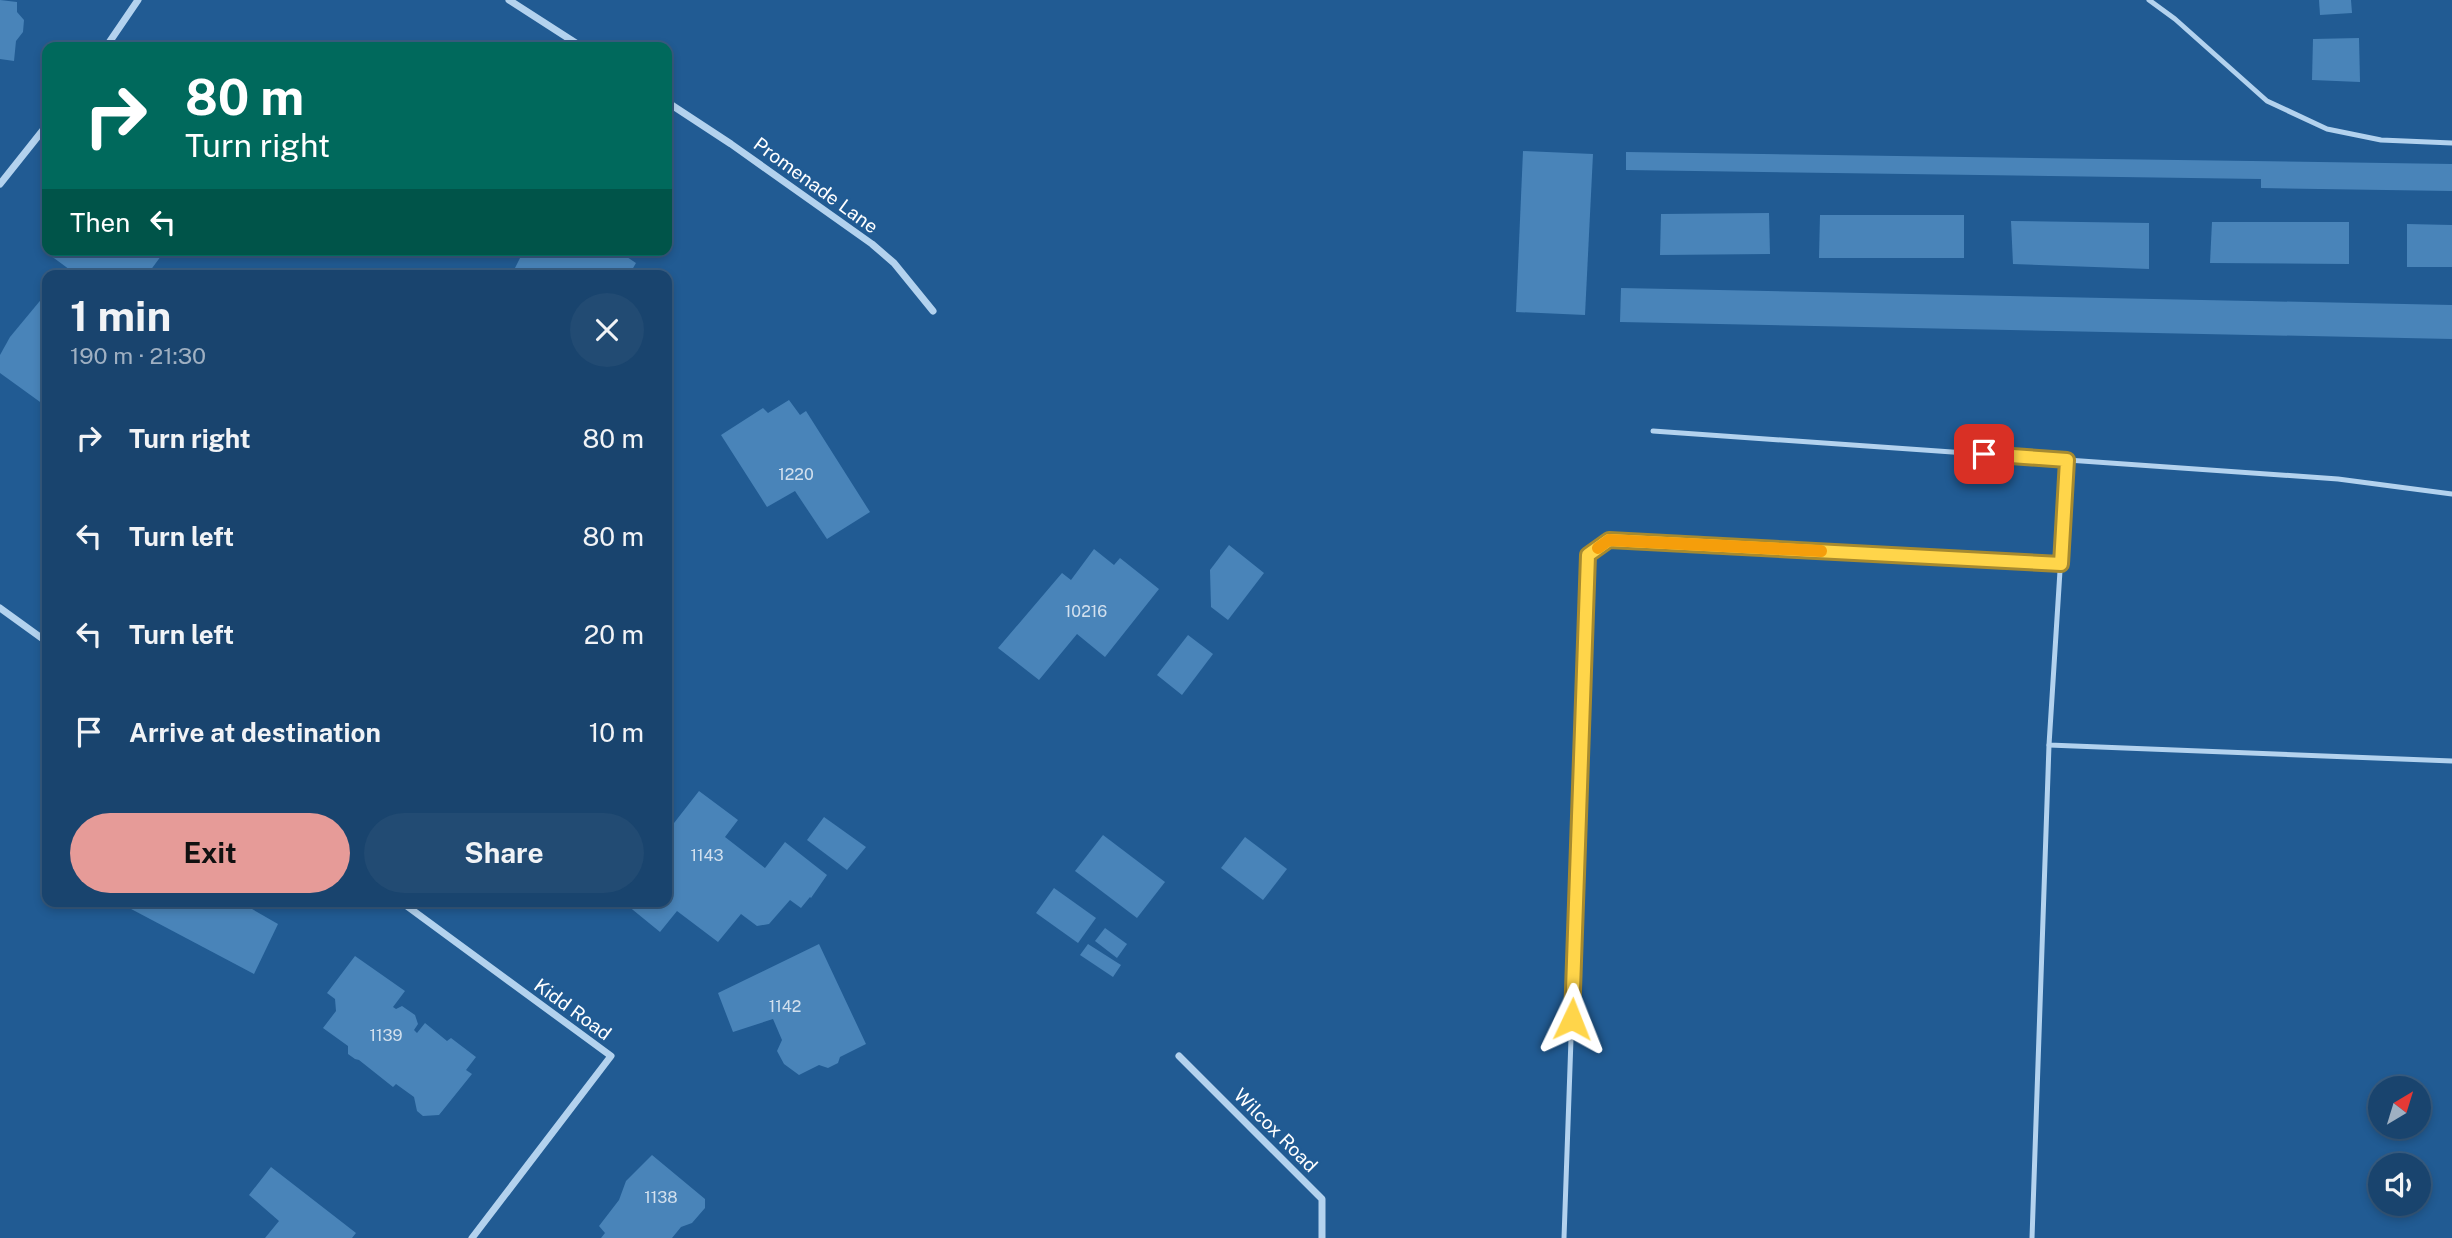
<!DOCTYPE html>
<meta charset="utf-8">
<style>
body{margin:0;font-family:"Public Sans",sans-serif;background:#224b73;color:#f1f3f6;height:100vh;display:flex;flex-direction:column;font-size:26px;white-space:nowrap}
*{box-sizing:border-box;margin:0}
p{font-size:23px;color:#9fb0c2}
.icon{flex:none;width:38px;height:38px;fill:none;stroke:currentColor;stroke-width:2;stroke-linecap:round;stroke-linejoin:round}
.map{position:relative;flex:1;overflow:hidden}
.side{position:absolute;left:42px;top:270px;width:630px;height:637px;display:flex;flex-direction:column;background:#19446e;border-radius:14px;box-shadow:0 4px 10px #0003,0 0 0 2px #375c81}
.side>*{flex:none}
.guide{position:absolute;left:42px;top:42px;width:630px;height:214px;border-radius:14px;box-shadow:0 4px 10px #0003,0 0 0 2px #375c81;background:#00695c;color:#fff;overflow:hidden}
.needle{width:46px;rotate:38deg}
.buttons{position:absolute;left:2368px;top:1076px;display:grid;gap:14px}
.buttons a{display:grid;place-items:center;width:63px;height:63px;border-radius:50%;background:#19446e;box-shadow:0 4px 10px #0003,0 0 0 2px #375c81;font-size:35px}
.pin{position:absolute;display:grid;place-items:center;width:60px;height:60px;color:#fff;margin:-30px;border-radius:14px;box-shadow:0 4px 10px #0006}
.me{position:absolute;width:77px;margin:-38px;rotate:2deg;stroke-linejoin:round;filter:drop-shadow(0 0 5px #0008)}
.turn{display:flex;align-items:center;gap:24px;height:147px;padding:0 28px;font-size:32px}
.turn .icon{width:91px;height:91px;stroke-width:2.5}
.turn b{display:block;font-size:49px;line-height:60px}
.then{display:flex;align-items:center;height:66px;padding:0 28px;background:#0003;gap:14px;font-size:26px}
.round{display:grid;place-items:center;flex:none;width:74px;height:74px;border-radius:37px;background:#224b73}
.summary{display:flex;align-items:center;justify-content:space-between;height:119px;padding:0 28px}
h1{font-size:42px;font-weight:700;line-height:52px}
.primary-button{display:flex;gap:14px;margin-top:auto;padding:14px 28px}
.primary-button a{flex:1;height:80px;border-radius:42px;background:#e69b98;color:#111;font-size:28px;font-weight:700;line-height:80px;text-align:center}
.primary-button a+a{background:#224b73;color:#f1f3f6}
ul{padding:0;list-style:none}
li{display:flex;align-items:center;gap:21px;height:98px;padding:0 28px}
li div{flex:1}
li b{display:block;font-size:26px}
li em{font-style:normal}
.map>svg:first-child{display:block}
</style>
<div class="map">
<svg width="2452" height="1238" viewBox="0 0 2452 1238">
<rect width="100%" height="100%" fill="#215b93"/>
<!-- building -->
<g fill="#4984b9">
<path d="M0,0L17,2V12L24,20L23,32L16,41L14,61L0,59Z"/>
<path d="M2319,0H2351L2352,13L2320,15Z"/>
<path d="M2359,38L2360,82L2312,80L2313,39Z"/>
<path d="M1523,151L1593,154L1585,315L1516,312Z"/>
<path d="M1626,152L2452,164V191L2261,188V179L1626,170Z"/>
<path d="M1769,213L1770,254L1660,255L1661,214Z"/>
<path d="M1820,215H1964V258H1819Z"/>
<path d="M2011,221L2149,223V269L2013,264Z"/>
<path d="M2212,222H2349V264L2210,263Z"/>
<path d="M2407,224L2452,225V267H2407Z"/>
<path d="M47,244V250H161L164,252L147,275H77L43,250Z"/>
<path d="M524,250H623L621,253L636,263L629,275H517L513,272Z"/>
<path d="M1621,288L2452,305V339L1620,322Z"/>
<path d="M44,296L47,299V407L0,373V355L10,337Z"/>
<path d="M789,400L800,415L806,411L870,512L827,539L795,491L767,507L721,435L763,408L768,413Z"/>
<path d="M1229,545L1264,573L1228,620L1211,607L1210,570Z"/>
<path d="M1094,549L1114,565L1120,558L1159,589L1105,657L1077,634L1039,680L998,648L1062,573L1071,580Z"/>
<path d="M1188,635L1213,654L1182,695L1157,675Z"/>
<path d="M699,791L738,820L725,837L765,868L785,842L827,875L811,898L810,897L801,908L790,900L769,924L757,926L741,914L718,942L677,911L660,932L622,901H667V832Z"/>
<path d="M824,817L866,847L847,870L807,840Z"/>
<path d="M1103,835L1165,882L1137,918L1075,871Z"/>
<path d="M1245,837L1287,869L1263,900L1221,868Z"/>
<path d="M1054,888L1096,918L1078,943L1036,913Z"/>
<path d="M116,901H238L278,924L254,974Z"/>
<path d="M1105,928L1127,944L1117,958L1095,941Z"/>
<path d="M819,944L866,1044L840,1057L838,1063L828,1068L819,1065L799,1075L784,1064L777,1051L782,1040L773,1019L733,1032L718,993Z"/>
<path d="M1088,944L1121,965L1113,977L1080,955Z"/>
<path d="M355,956L405,991L393,1007L396,1009L402,1006L415,1015L418,1024L414,1030L417,1033L425,1023L447,1041L451,1038L476,1057L466,1070L472,1074L439,1115L423,1116L417,1111L414,1097L396,1084L393,1087L359,1060L355,1059L348,1054V1046L323,1028L336,1011L335,999L327,993Z"/>
<path d="M652,1155L705,1199V1208L692,1223L681,1227L672,1238H601L605,1233L599,1226L619,1200L626,1181Z"/>
<path d="M271,1167L356,1233L352,1238H265L279,1221L249,1195Z"/>
</g>
<g fill="none" stroke-linecap="round" stroke-linejoin="round">
<!-- lane -->
<g stroke="#b3d2ee" stroke-width="5">
<path d="M2149,0L2175,19L2267,101L2327,129L2381,140L2452,143"/>
<path d="M1653,431L2338,479L2452,494"/>
<path d="M2067,460L2049,745L2452,761"/>
<path d="M1564,1238L1588,555L1609,539L2061,564"/>
<path d="M2032,1238L2049,745"/>
</g>
<!-- street -->
<g stroke="#b3d2ee" stroke-width="7">
<path d="M509,0L582,47"/>
<path d="M106,47L138,0"/>
<path d="M667,102L731,144L872,244L894,263L933,311"/>
<path d="M0,184L47,125"/>
<path d="M0,608L47,642"/>
<path d="M400,901L611,1056L472,1238"/>
<path d="M1179,1056L1322,1199V1238"/>
</g>
</g>
<g fill="none" stroke-linecap="round" stroke-linejoin="round">
<defs>
<path id="route" d="M1572,1019L1588,555L1609,540L2061,564L2067,460L1984,454"/>
</defs>
<!-- route casing -->
<use href="#route" stroke="#a68a30" stroke-width="18"/>
<!-- route -->
<use href="#route" stroke="#ffd54a" stroke-width="12"/>
<!-- slow -->
<path stroke="#f59e0b" stroke-width="12" d="M1598,548L1609,540L1821,551"/>
</g>
<g text-anchor="middle" dominant-baseline="central" stroke-width="5" stroke-linejoin="round" paint-order="stroke">
<!-- number labels -->
<g font-size="16" fill="#d2e0ee">
<text x="796" y="474">1220</text>
<text x="1086" y="611">10216</text>
<text x="707" y="855">1143</text>
<text x="785" y="1006">1142</text>
<text x="386" y="1035">1139</text>
<text x="661" y="1197">1138</text>
</g>
<!-- street labels -->
<g font-size="19" fill="#fff" stroke="#215b93">
<text transform="translate(816 185) rotate(36)">Promenade Lane</text>
<text transform="translate(573 1009) rotate(36)">Kidd Road</text>
<text transform="translate(1276 1130) rotate(45)">Wilcox Road</text>
</g>
</g>
</svg>
<div class="buttons">
<a><svg class="needle" viewBox="-14 -14 28 28"><path d="M0-13l5 13h-10z" fill="#e53935"/><path d="M0 13l5-13h-10z" fill="#9fb0c2"/></svg></a>
<a><svg class="icon" aria-label="sound" viewBox="0 0 24 24"><path d="M4 9h4l5-4v14l-5-4H4zM17 9q2 3 0 6"/></svg></a>
</div>
<div class="pin" style="left:1984px;top:454px;background:#d93025"><svg class="icon" aria-label="arrive" viewBox="0 0 24 24"><path d="M6 21V4h12l-3 4 3 4H6"/></svg></div>
<svg class="me" style="left:1572px;top:1019px" viewBox="-20 -20 40 40"><path d="M0-17L14 15 0 8-14 15z" fill="#ffd54a" stroke="#fff" stroke-width="4"/></svg>
<div class="guide">
<div class="turn"><svg class="icon" aria-label="right" viewBox="0 0 24 24"><path d="M7 20v-9h11M14 6l5 5-5 5"/></svg><div><b>80 m</b>Turn right</div></div>
<div class="then">Then<svg class="icon" aria-label="left" viewBox="0 0 24 24"><path d="M17 20v-9H6M10 6l-5 5 5 5"/></svg></div>
</div>
<section class="side">
<div class="summary"><div><h1>1 min</h1><p>190 m · 21:30</p></div><a class="round"><svg class="icon" aria-label="close" viewBox="0 0 24 24"><path d="M6 6l12 12M18 6L6 18"/></svg></a></div>
<ul>
<li><svg class="icon" aria-label="right" viewBox="0 0 24 24"><path d="M7 20v-9h11M14 6l5 5-5 5"/></svg><div><b>Turn right</b></div><em>80 m</em></li>
<li><svg class="icon" aria-label="left" viewBox="0 0 24 24"><path d="M17 20v-9H6M10 6l-5 5 5 5"/></svg><div><b>Turn left</b></div><em>80 m</em></li>
<li><svg class="icon" aria-label="left" viewBox="0 0 24 24"><path d="M17 20v-9H6M10 6l-5 5 5 5"/></svg><div><b>Turn left</b></div><em>20 m</em></li>
<li><svg class="icon" aria-label="arrive" viewBox="0 0 24 24"><path d="M6 21V4h12l-3 4 3 4H6"/></svg><div><b>Arrive at destination</b></div><em>10 m</em></li>
</ul>
<div class="primary-button"><a>Exit</a><a>Share</a></div>
</section>
</div>
